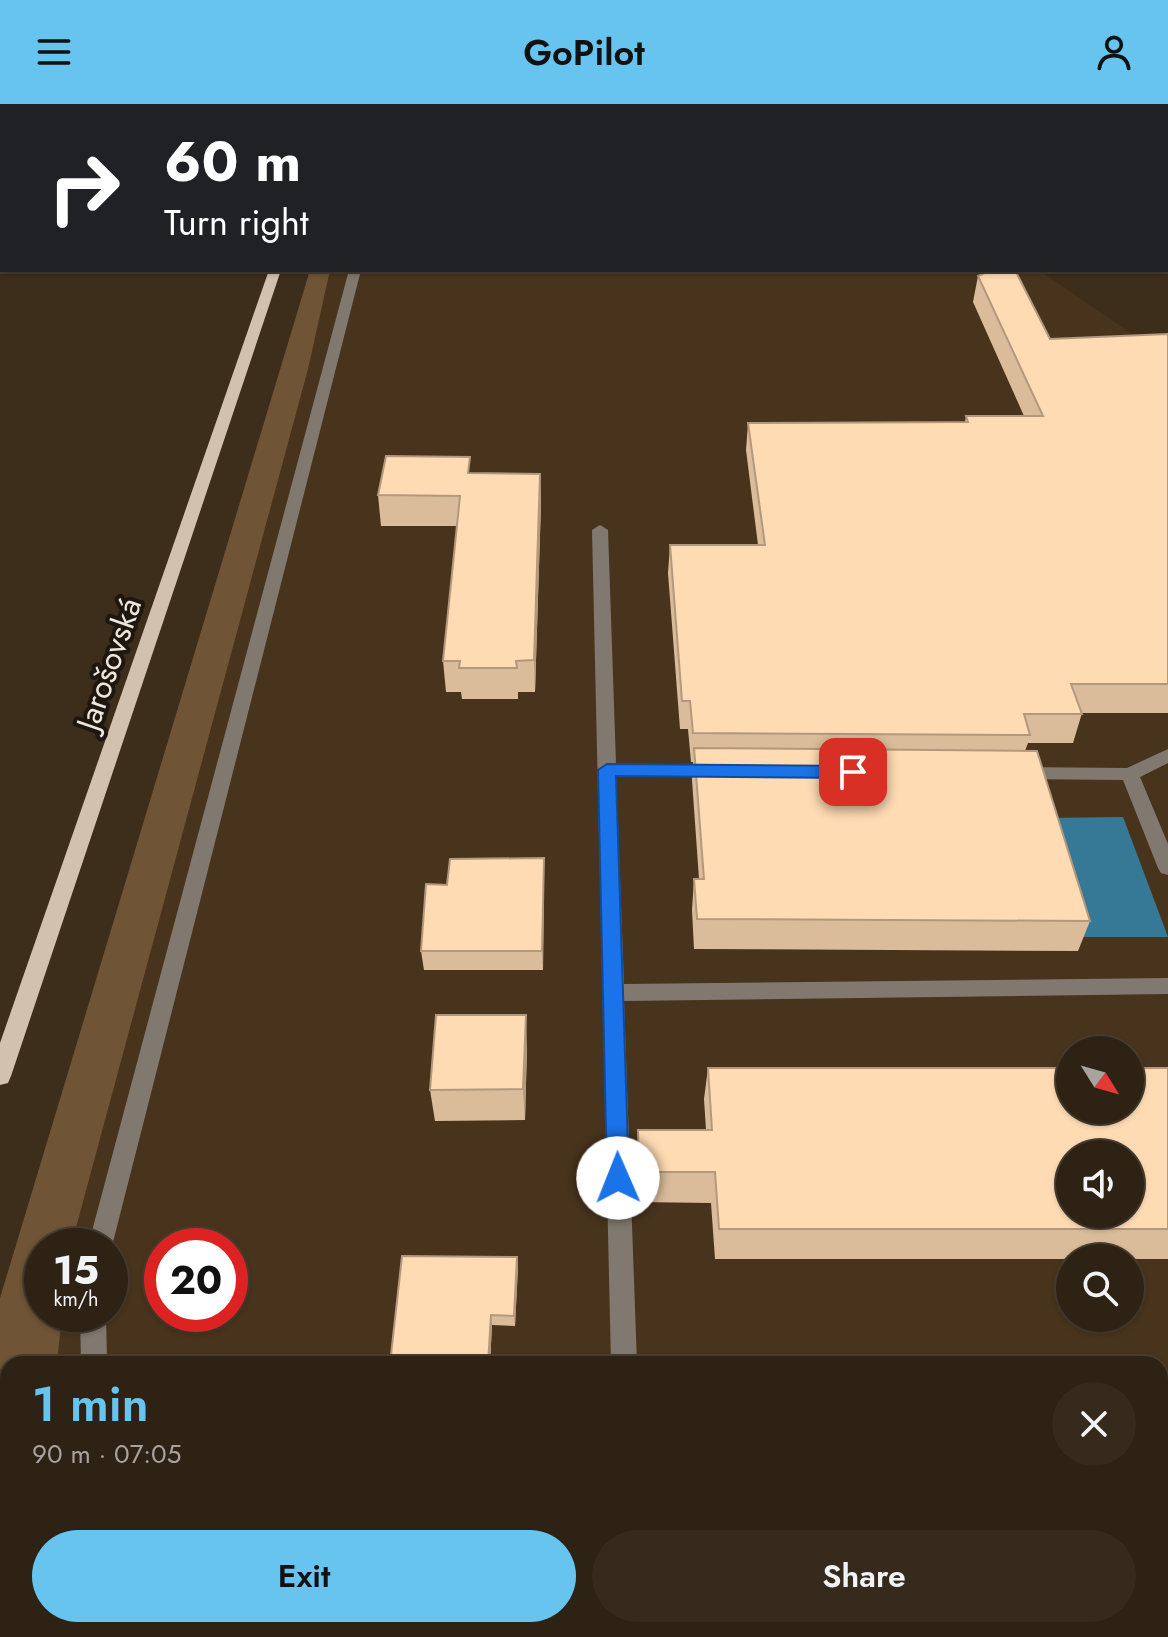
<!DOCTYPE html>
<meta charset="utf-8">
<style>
body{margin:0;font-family:Jost,sans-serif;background:#362a1d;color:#f1f3f6;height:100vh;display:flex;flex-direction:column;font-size:30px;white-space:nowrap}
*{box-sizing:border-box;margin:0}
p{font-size:26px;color:#a7a4a0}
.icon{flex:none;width:44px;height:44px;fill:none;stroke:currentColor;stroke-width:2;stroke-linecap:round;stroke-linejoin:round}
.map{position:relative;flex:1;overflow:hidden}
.side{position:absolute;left:0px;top:1252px;width:1168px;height:282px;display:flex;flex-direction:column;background:#2e2214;border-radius:24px 24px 0 0;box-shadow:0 2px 6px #0004,0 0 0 2px #493f34}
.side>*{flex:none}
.top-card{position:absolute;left:0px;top:0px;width:1168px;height:168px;box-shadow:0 2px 6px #0004,0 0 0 2px #493f34;background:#202124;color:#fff;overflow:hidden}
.needle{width:52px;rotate:127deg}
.tools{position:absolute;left:1056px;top:932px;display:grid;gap:16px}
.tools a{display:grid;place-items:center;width:88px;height:88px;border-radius:50%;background:#2e2214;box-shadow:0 2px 6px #0004,0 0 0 2px #493f34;font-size:40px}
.speed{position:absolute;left:24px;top:1124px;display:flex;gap:16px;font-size:40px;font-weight:700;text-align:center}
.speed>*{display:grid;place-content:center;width:104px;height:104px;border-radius:50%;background:#2e2214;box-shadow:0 2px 6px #0004,0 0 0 2px #493f34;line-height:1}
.speed small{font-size:20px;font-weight:400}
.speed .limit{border:12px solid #d22;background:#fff;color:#111}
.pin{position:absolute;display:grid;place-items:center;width:68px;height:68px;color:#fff;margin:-34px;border-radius:16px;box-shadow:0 4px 12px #0006}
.me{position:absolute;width:88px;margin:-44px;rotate:359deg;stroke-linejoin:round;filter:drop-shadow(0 0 6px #0008)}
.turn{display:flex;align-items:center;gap:28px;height:168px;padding:0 32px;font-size:36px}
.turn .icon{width:104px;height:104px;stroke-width:2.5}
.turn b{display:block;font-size:56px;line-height:68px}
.round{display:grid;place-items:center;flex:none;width:84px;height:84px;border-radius:42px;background:#362a1d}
.overview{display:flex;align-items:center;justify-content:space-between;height:136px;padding:0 32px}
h1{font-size:48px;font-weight:600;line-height:60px;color:#66c4ef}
.cta{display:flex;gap:16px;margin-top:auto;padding:16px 32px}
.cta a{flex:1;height:92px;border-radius:48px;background:#66c4ef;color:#111;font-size:32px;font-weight:600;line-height:92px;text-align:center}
.cta a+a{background:#362a1d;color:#f1f3f6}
header{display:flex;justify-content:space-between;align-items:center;height:104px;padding:0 32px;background:#66c4ef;color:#111;font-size:36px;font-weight:600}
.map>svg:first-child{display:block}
</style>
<header><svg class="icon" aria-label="menu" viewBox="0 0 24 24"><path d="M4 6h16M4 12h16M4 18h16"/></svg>GoPilot<svg class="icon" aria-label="person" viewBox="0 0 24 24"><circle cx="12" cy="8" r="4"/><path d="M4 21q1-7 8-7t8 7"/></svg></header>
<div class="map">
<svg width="1168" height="1533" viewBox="0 0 1168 1533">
<rect width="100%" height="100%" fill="#3d2d1b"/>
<!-- built -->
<g fill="#48341c" fill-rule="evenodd">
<path d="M0,0H1057L1060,2H2V91Z"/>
<path d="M325,166H1039L1168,255V1533H0V1268ZM1070,946H1130V1006H1070ZM1070,1050H1130V1110H1070ZM42,1142H110V1210H42ZM162,1142H230V1210H162ZM1070,1154H1130V1214H1070ZM8,1260H1160V1526H8Z"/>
</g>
<!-- green -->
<path fill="#6f5435" d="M310,166H330L308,265L71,1142H42V1210H62L57,1260H8V1526H33L32,1533H0V1194Z"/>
<!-- water -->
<path fill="#367997" d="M1123,713L1168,833H1080L1042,714Z"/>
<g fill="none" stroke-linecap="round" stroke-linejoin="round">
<!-- minor -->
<g fill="#817970" fill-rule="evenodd">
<path d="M58,0H69L57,2Z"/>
<rect x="393" y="0" width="10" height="2"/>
<path d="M829,0H845L828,2Z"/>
<path d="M349,166H525L519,170H360L112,1142L110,1147V1142H88Z"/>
<path d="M600,421L608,426L616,660L720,661L729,667L720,673L616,672L624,880L1168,874V890L624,897L637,1260H611L592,426Z"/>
<path d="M1168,645V659L1140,673L1168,740V771L1161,769L1158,764L1123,676L1016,675L1007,669L1016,663L1127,664Z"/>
<path d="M80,1210H106L107,1260H81Z"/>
<rect x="84" y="1526" width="30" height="7"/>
<path d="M616,1526H646L647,1533H617Z"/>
</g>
<!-- major -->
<g fill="#d2c1af" fill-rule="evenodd">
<rect x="326" y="0" width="10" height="2"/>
<path d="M269,166H281L11,972L8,979L0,981V939Z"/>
</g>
</g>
<!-- wall -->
<g fill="#dabc9a">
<path d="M437,0H797L796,2H437Z"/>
<path d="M2,19V86H0V21Z"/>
<path d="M978,172L1050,235L1168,230V609H1082L1073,639H1028L1025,647L1090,817L1078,847L694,845L692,806L694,775H699L692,676L693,658H691L688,625H680L668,469L670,441H758L746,346L748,319L965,318L966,312H1024L973,198Z"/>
<path d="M471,369L540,370L541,400L535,588H518V595H462L461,588H446L443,557L457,422H381L378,391Z"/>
<path d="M544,754L543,866H424L421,847L447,781Z"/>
<path d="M527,943L525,1016L435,1017L430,986Z"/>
<path d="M708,964H1168V1155H715L711,1099L637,1098V1057L638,1026H706L704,995Z"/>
<path d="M517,1153L518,1163L515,1222L492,1221L490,1260H390Z"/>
<rect x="1160" y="1387" width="8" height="135"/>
<path d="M741,1526H975L742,1531Z"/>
</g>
<!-- shaded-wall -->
<g fill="#b2997d">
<path d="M174,0H188L187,2H173Z"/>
<path d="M739,0H797L796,2H731Z"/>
<path d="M540,370L541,400L535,588L534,556Z"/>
<path d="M544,754V773L543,866L542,847Z"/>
<path d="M526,911L527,943L525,1016L523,985Z"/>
<path d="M517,1153L518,1163L515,1222L514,1212Z"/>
<path d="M491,1211L492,1221L490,1260H488Z"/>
</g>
<!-- building -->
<g fill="#fedbb3" stroke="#b2997d" stroke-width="2" fill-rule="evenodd">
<path d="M121,0H174L173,2H120Z"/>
<path d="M464,0H739L731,2H464Z"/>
<path d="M2,19V67H0V21Z"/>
<path d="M991,166H1015L1050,235L1168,230V580H1071L1082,610H1024L1030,631L693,629L690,597H682L670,441H765L748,319L968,318L966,312H1043L978,172Z"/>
<path d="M386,352L470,353L468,369L540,370L534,556L516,557L517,564H459L460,557H443L460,392L378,391Z"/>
<path d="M694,644L1037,647L1090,817L697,815L694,775H704Z"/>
<path d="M544,754L542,847H421L426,780L447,781L450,755Z"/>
<path d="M436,911H526L523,985L430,986Z"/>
<path d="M708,964H1070V1006H1130V964H1168V1125H719L715,1068H639L638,1026H712ZM1070,1050H1130V1110H1070Z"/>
<path d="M402,1152L517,1153L514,1212L491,1211L488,1260H390Z"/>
<rect x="1160" y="1387" width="8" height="121"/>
<path d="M330,1526H500L499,1532L329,1533Z"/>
</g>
<!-- route -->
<path fill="#1a73e8" stroke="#114b97" stroke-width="2" d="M607,660L853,662L861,668L853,674L616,672L629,1074L626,1081L618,1084L610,1081L607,1074L598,666Z"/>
<g text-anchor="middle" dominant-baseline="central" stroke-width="8" stroke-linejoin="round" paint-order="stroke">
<!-- street labels -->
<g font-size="32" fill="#f0e6db" stroke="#1e170f">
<text transform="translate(109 560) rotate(-71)">Jarošovská</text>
</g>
</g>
</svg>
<div class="tools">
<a><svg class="needle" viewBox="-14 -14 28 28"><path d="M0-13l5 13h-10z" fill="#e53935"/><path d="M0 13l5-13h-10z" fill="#a7a4a0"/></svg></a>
<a><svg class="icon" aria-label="sound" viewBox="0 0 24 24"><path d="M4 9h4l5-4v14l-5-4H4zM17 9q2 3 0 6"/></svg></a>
<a><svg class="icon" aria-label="search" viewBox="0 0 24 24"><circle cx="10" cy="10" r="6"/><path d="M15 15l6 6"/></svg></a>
</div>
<div class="speed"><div>15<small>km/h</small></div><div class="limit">20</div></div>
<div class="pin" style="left:853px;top:668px;background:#d93025"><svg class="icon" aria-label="arrive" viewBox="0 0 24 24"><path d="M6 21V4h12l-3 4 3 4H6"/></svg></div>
<svg class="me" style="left:618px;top:1074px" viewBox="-20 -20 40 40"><circle r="19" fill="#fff"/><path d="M0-13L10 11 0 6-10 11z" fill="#1a73e8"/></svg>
<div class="top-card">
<div class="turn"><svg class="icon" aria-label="right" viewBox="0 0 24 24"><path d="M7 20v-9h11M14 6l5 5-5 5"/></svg><div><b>60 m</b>Turn right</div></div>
</div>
<section class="side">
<div class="overview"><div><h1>1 min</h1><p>90 m · 07:05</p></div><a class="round"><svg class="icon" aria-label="close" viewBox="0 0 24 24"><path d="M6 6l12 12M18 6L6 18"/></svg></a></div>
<div class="cta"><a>Exit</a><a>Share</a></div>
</section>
</div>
